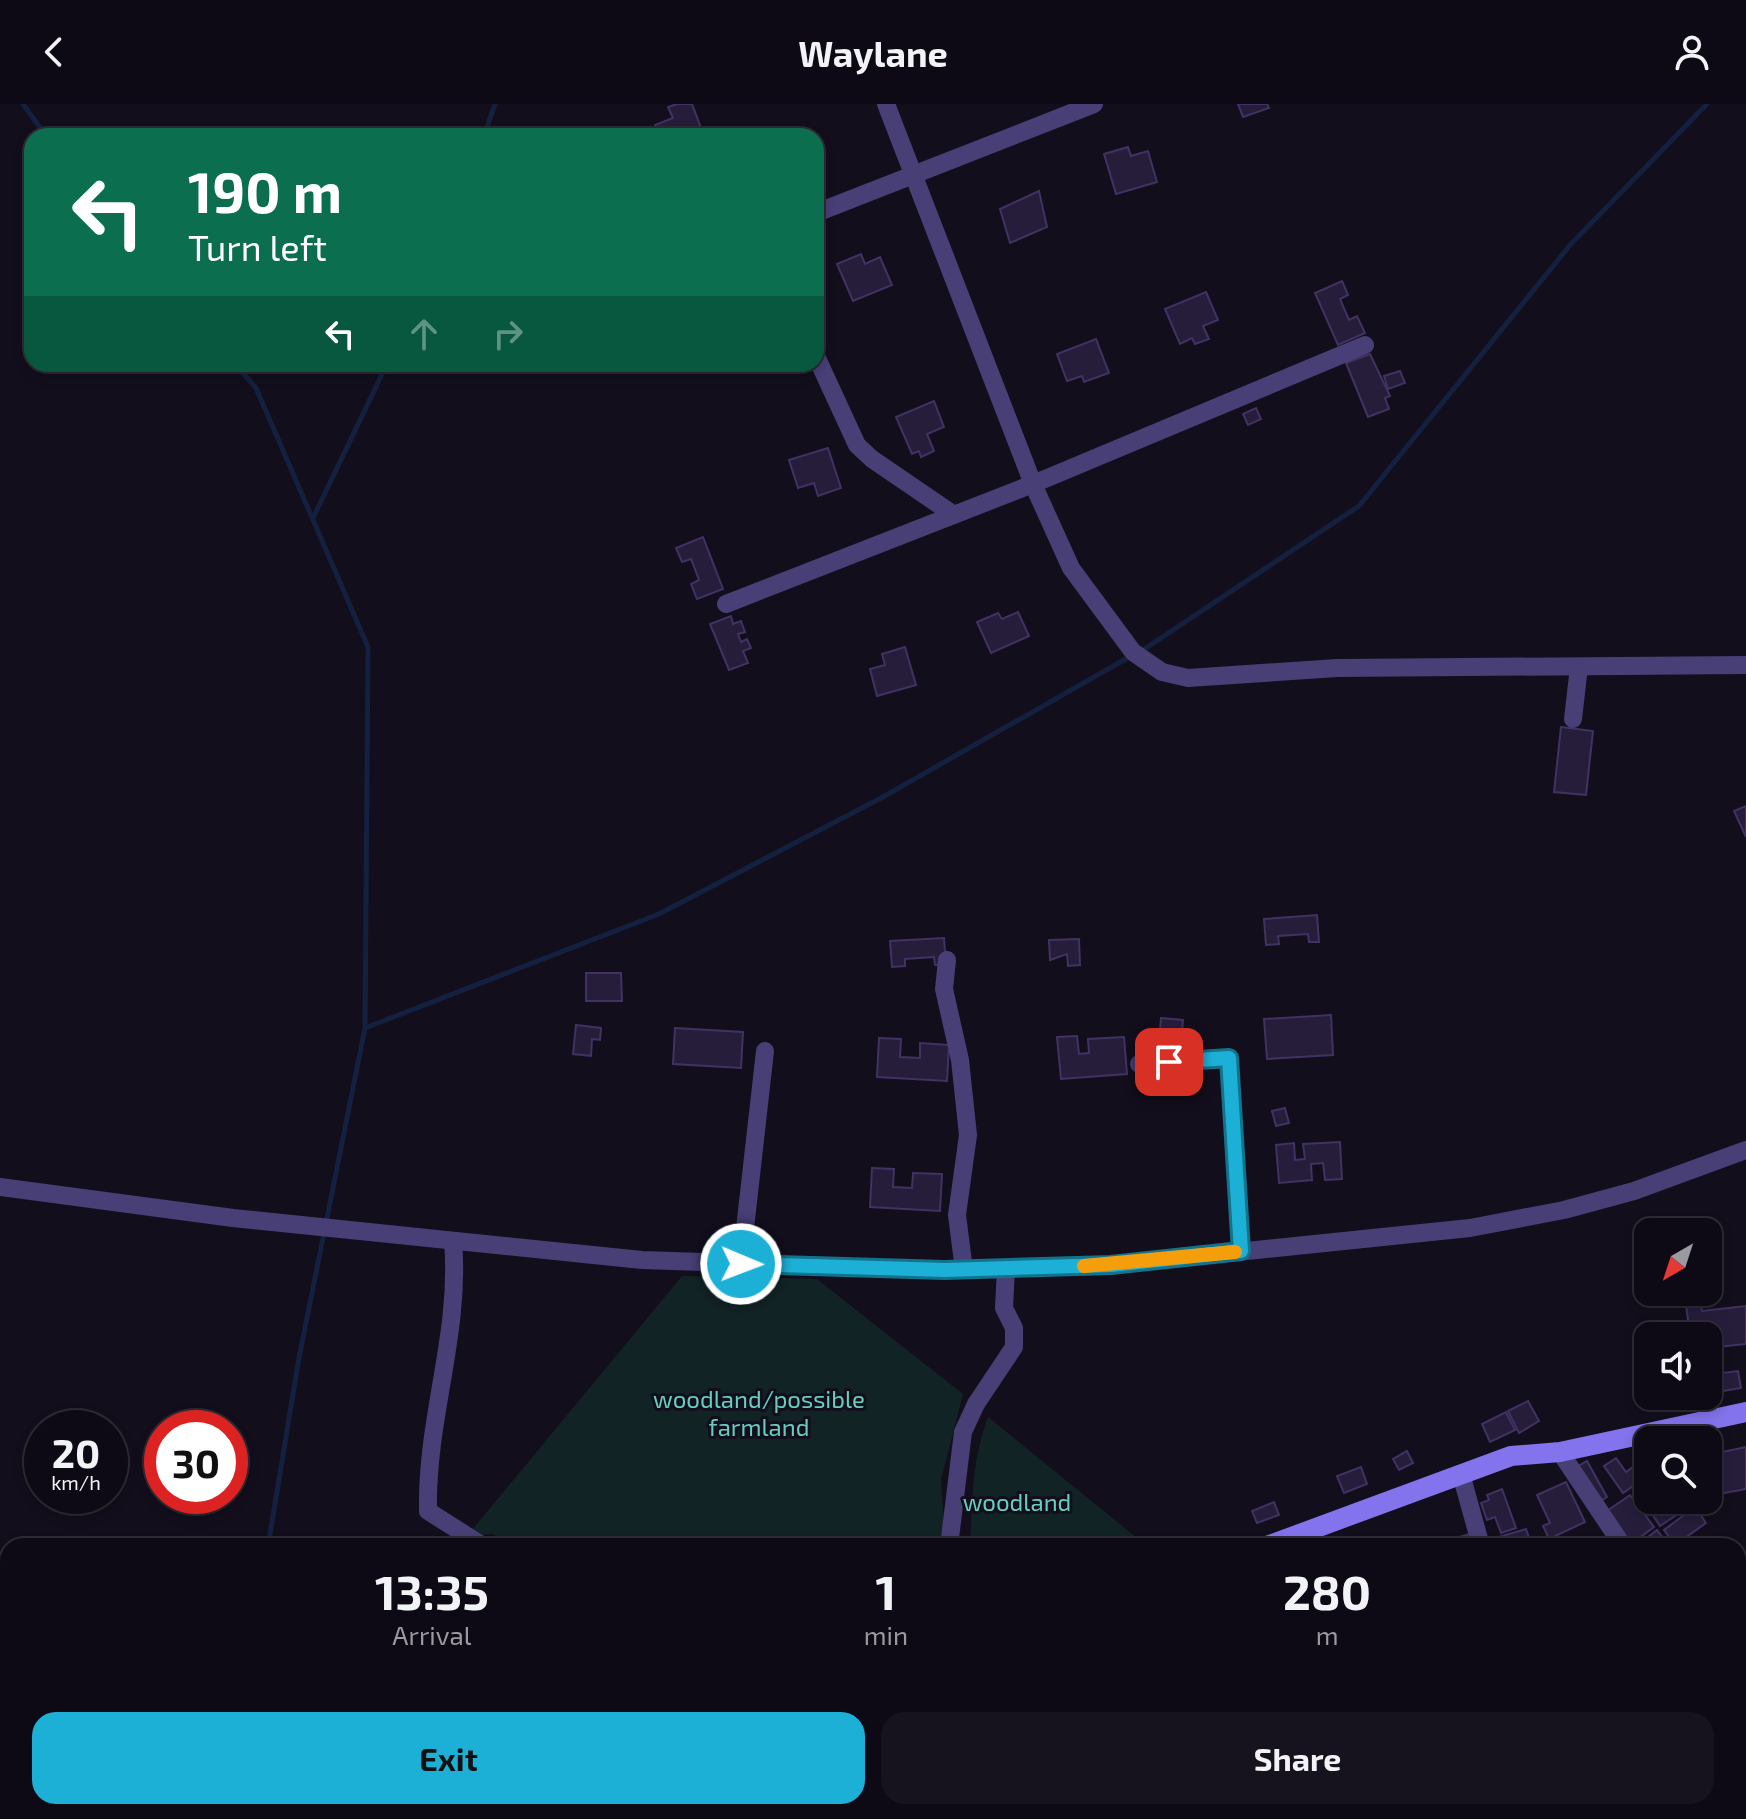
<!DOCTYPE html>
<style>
body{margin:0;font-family:"Exo 2",sans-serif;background:#17131e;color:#f1f3f6;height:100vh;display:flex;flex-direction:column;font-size:30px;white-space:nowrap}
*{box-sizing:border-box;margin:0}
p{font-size:26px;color:#9b9aa0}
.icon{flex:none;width:44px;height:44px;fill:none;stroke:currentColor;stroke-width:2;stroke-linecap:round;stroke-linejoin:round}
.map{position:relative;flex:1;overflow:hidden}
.sheet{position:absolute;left:0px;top:1434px;width:1746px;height:282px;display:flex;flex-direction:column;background:#0e0a15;border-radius:24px 24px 0 0;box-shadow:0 4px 12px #0003,0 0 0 2px #2e2b34}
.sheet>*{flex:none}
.top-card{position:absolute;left:24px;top:24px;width:800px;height:244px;border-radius:24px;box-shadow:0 4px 12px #0003,0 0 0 2px #2e2b34;background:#0b6e4f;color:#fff;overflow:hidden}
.needle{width:52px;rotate:219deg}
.buttons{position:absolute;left:1634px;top:1114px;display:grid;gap:16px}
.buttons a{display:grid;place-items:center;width:88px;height:88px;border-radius:16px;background:#0e0a15;box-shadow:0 4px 12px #0003,0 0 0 2px #2e2b34;font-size:40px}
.speed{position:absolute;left:24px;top:1306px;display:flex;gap:16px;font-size:40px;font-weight:700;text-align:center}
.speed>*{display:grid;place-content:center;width:104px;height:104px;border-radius:50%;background:#0e0a15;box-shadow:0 4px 12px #0003,0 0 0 2px #2e2b34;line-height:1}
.speed small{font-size:20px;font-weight:400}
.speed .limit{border:12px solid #d22;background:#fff;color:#111}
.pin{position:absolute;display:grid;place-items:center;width:68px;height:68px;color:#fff;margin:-34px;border-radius:16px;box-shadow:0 4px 12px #0006}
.me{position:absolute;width:88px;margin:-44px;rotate:91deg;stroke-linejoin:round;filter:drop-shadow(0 0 6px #0008)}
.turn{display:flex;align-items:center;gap:28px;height:168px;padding:0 32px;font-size:36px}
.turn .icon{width:104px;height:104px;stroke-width:2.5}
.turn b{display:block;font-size:56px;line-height:68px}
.lanes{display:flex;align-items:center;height:76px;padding:0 32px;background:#0003;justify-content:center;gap:40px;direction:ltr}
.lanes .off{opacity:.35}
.eta{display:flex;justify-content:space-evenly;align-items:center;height:136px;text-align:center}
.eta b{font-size:48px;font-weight:700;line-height:56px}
.button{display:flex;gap:16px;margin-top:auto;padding:16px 32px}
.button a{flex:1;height:92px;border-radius:24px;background:#1db0d7;color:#111;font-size:32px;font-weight:700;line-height:92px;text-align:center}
.button a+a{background:#17131e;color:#f1f3f6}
header{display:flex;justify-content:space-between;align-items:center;height:104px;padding:0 32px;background:#0e0a15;font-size:36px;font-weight:700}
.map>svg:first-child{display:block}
</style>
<header><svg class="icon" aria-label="back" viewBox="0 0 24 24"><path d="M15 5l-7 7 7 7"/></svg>Waylane<svg class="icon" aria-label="person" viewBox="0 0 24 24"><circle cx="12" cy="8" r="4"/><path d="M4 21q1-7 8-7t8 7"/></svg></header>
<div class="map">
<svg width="1746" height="1715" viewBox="0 0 1746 1715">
<rect width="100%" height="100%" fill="#120e1c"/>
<!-- green -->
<g fill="#122325">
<path d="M682,1172L817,1175L963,1290L941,1376L945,1434L941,1442H515L493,1430L467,1432Z"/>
<path d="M988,1313L1147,1442H970C972,1397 972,1356 988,1313Z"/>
<path d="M235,1708H547L549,1715H230Z"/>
<path d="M562,1708H876V1715H563Z"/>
</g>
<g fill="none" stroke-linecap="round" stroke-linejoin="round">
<!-- stream -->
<g stroke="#14203f" stroke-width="5">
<path d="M23,0L46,32"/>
<path d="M484,32L495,0"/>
<path d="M235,260L256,284L368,543L365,924L299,1254L268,1442"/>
<path d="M313,414L387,260"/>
<path d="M1140,548L1359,402L1570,141L1707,0"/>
<path d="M365,924L659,810L881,694L1131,552"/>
<path d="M1738,1667L1746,1661"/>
<path d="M223,1715L224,1708"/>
<path d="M1676,1715L1685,1708"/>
</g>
</g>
<!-- building -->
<g fill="#261d3a" stroke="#413263" stroke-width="2">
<path d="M677,0H692L704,32H659L655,21L673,14L668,3Z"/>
<path d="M1238,0H1267L1269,4L1243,13Z"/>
<path d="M1128,43L1131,52L1148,47L1157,78L1116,90L1104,50Z"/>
<path d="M1039,87L1047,123L1010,139L1000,105Z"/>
<path d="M861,150L865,160L880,153L892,181L853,197L837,160Z"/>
<path d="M1342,177L1348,191L1340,195L1349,216L1357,212L1365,229L1338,241L1315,189Z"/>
<path d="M1206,188L1218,216L1203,222L1209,235L1195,240L1192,234L1180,240L1165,205Z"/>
<path d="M1096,235L1109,269L1084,278L1082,272L1067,277L1057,250Z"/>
<path d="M1370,250L1390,292L1385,294L1389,305L1368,313L1346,259Z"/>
<path d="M1400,267L1405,279L1388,285L1384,272Z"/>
<path d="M934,297L944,323L927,330L934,347L921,353L919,347L912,350L896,313Z"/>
<path d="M1256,304L1261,315L1248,321L1243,310Z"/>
<path d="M828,344L841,384L818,392L814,379L798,384L789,356Z"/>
<path d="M703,433L723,485L697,495L691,480L699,476L691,455L682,458L676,444Z"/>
<path d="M1018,508L1029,532L991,549L977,518L998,509L1002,515Z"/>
<path d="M731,512L733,520L741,517L745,528L738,530L741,538L747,535L751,544L743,547L748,559L729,566L710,520Z"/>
<path d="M905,543L916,581L877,592L870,565L885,561L882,550Z"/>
<path d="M1561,623L1593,627L1586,691L1554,688Z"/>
<path d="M1746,702V733L1734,707Z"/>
<path d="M1317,811L1319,838H1309L1308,830L1278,832L1279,840L1266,841L1264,815Z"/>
<path d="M944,834L946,860L935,861L934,853L905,855V862L892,863L890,837Z"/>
<path d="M1079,835L1080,861L1068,862L1067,850L1050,856L1049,836Z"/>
<path d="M586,869H621L622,897H586Z"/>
<path d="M1331,911L1333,951L1267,955L1264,915Z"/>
<path d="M1161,914L1183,916L1182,928L1160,926Z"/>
<path d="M576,921L601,924L600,936L592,935L591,952L573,950Z"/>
<path d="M675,924L743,928L741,964L673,960Z"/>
<path d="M1077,932L1079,950L1089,949L1088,935L1124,933L1127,970L1061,975L1057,933Z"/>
<path d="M879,934L901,935L900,953L920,954V939L949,941L947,977L877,973Z"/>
<path d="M1285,1004L1289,1019L1276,1022L1272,1007Z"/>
<path d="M1340,1038L1342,1075L1325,1076L1323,1059L1311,1060L1312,1076L1279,1079L1276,1041L1294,1039L1295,1056L1305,1055L1303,1040Z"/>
<path d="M872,1064L894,1065L893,1083L912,1084L913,1069L942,1070L940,1107L870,1103Z"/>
<path d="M1701,1200L1702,1207L1746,1202V1240L1708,1244V1232H1690L1686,1201Z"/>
<path d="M1738,1267L1741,1284L1717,1288L1714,1270Z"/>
<path d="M1528,1297L1539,1317L1519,1329L1508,1307Z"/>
<path d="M1506,1308L1515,1326L1490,1338L1482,1320Z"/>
<path d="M1648,1340V1357L1637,1359L1633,1343Z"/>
<path d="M1746,1343V1385L1708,1392V1351Z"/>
<path d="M1407,1347L1413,1359L1399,1366L1393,1355Z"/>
<path d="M1616,1354L1626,1368L1633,1363L1642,1376L1623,1389L1604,1362Z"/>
<path d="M1587,1357L1607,1393L1596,1400L1575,1364Z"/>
<path d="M1361,1363L1367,1380L1344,1389L1337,1372Z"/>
<path d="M1566,1378L1585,1418L1549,1435L1543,1422L1550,1419L1537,1391Z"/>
<path d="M1648,1380V1396H1681L1687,1404L1660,1422L1637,1387Z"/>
<path d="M1502,1385L1516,1424L1501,1429L1495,1413L1487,1416L1481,1399L1489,1396L1487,1391Z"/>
<path d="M1630,1391L1654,1423L1631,1440L1607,1407Z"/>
<path d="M1274,1398L1279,1411L1257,1419L1252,1407Z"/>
<path d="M1695,1403L1706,1419L1675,1441L1664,1426Z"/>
<path d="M1526,1425L1532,1442H1491L1489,1436Z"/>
<path d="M1657,1426L1669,1442H1653L1647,1434Z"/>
<path d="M1470,1430L1474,1442H1443L1442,1438Z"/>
<path d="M1089,1708H1173L1172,1715H1087Z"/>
<path d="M1370,1708H1393L1396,1715H1362L1360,1711Z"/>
<path d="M1415,1708H1448L1451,1715H1418Z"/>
</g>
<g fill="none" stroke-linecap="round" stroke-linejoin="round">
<!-- minor -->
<g stroke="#473f75" stroke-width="18">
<path d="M886,0L1033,380L1071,464L1133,548L1162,568L1188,574L1337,564L1746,561"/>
<path d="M816,109L1094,0"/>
<path d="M816,252L857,341L872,355L954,411"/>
<path d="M726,500L1033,380L1365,241"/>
<path d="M1573,615L1579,563"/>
<path d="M947,856L944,885L960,956L968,1031L957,1111L964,1166"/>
<path d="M1139,960L1229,954L1241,1147"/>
<path d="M0,1083L233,1114L642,1156L945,1166L1111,1161L1470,1124L1564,1106L1634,1087L1746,1046"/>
<path d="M453,1137C461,1230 426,1314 428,1407L483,1442"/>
<path d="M741,1160L765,947"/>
<path d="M1560,1348L1623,1442"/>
<path d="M1461,1370L1481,1442"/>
<path d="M949,1442L963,1328L976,1300L1014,1243V1224L1004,1204L1006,1164"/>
<path d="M560,1708L561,1715"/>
<path d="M882,1708L883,1715"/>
<path d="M1197,1708V1715"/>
<path d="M1542,1715L1556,1708"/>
</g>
<!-- secondary -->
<g stroke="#8373ec" stroke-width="20">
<path d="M1267,1442L1511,1352L1560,1348L1746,1308"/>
<path d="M969,1715L971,1708"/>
</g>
</g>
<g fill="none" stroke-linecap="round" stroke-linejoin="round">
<defs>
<path id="route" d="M741,1160L945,1166L1111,1161L1241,1147L1229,954L1169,958"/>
</defs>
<!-- route casing -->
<use href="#route" stroke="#13728c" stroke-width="20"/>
<!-- route -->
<use href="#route" stroke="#1db0d7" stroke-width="14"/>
<!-- slow -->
<path stroke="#f59e0b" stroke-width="14" d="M1084,1162L1235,1148"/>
</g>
<g text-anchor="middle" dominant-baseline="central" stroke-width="6" stroke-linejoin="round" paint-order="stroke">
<!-- park labels -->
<g font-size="24" fill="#66cebf" stroke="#120e1c">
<text x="759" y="1294">woodland/possible<tspan x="759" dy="28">farmland</tspan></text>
<text x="1017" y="1397">woodland</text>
</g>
</g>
</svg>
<div class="buttons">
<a><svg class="needle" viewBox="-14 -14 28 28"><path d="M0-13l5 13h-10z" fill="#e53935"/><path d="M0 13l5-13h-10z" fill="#9b9aa0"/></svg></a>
<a><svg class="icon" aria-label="sound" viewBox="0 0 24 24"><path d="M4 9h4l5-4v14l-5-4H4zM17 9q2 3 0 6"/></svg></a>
<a><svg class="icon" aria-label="search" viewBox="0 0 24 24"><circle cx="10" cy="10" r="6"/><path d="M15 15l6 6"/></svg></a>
</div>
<div class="speed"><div>20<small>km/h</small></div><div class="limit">30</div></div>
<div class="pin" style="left:1169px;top:958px;background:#d93025"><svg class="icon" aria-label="arrive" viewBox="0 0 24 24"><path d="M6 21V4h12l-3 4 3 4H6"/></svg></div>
<svg class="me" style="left:741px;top:1160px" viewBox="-20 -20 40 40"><circle r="17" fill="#1db0d7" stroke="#fff" stroke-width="3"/><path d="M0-11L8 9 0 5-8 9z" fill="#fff"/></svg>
<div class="top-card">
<div class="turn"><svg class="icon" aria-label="left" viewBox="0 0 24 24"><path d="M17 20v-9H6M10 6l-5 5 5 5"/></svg><div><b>190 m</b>Turn left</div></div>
<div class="lanes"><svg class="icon" aria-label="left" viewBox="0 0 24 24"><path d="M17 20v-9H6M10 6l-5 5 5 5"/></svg><svg class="icon off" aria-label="ahead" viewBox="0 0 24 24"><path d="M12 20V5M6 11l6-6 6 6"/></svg><svg class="icon off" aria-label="right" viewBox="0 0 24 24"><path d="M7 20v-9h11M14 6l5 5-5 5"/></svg></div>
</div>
<section class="sheet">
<div class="eta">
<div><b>13:35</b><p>Arrival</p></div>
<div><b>1</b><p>min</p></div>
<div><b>280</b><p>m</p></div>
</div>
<div class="button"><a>Exit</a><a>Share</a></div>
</section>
</div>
